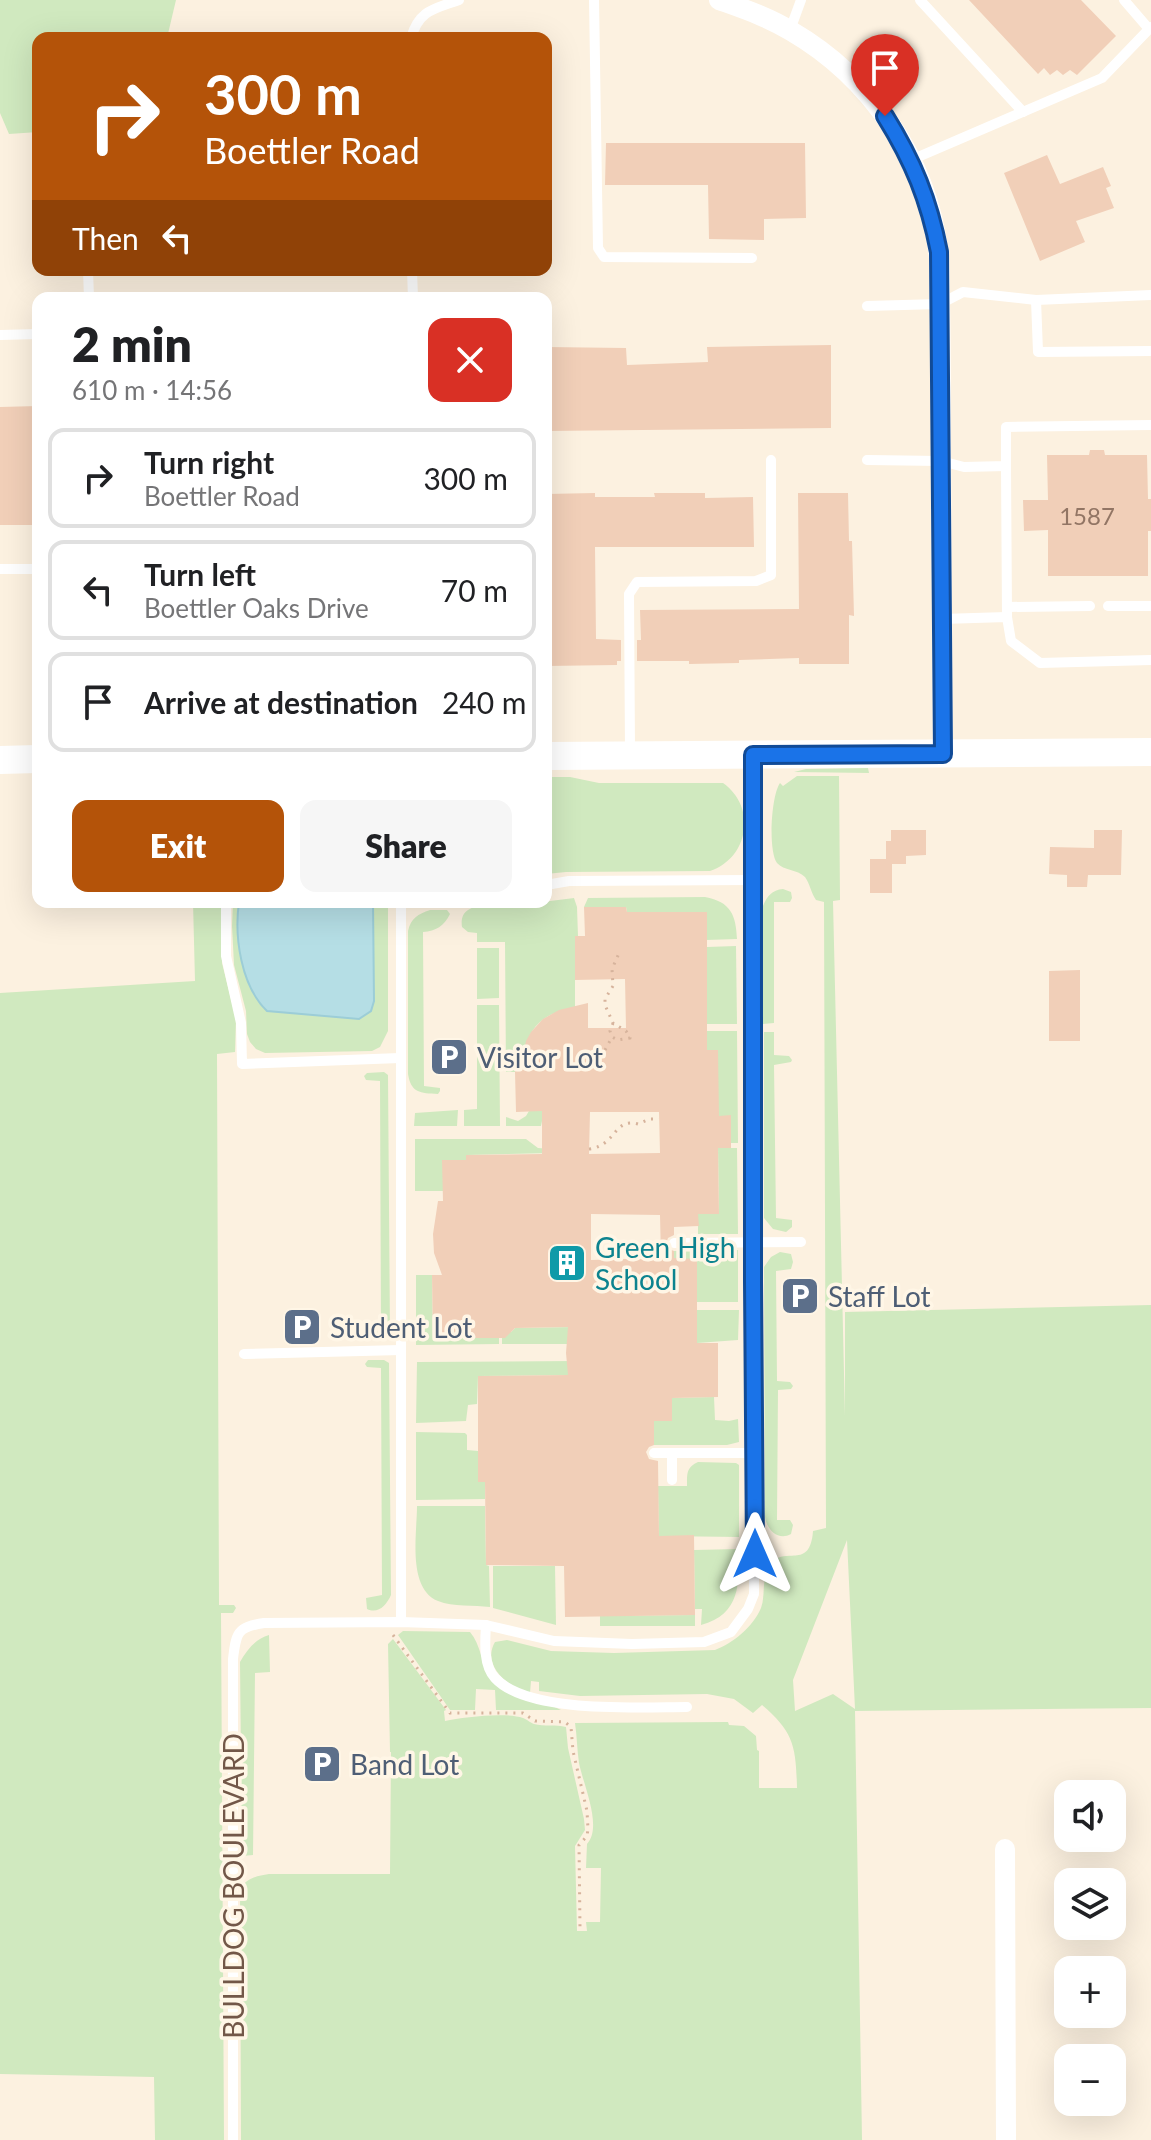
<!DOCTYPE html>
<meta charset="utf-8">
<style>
body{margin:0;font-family:Lato,sans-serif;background:#f6f6f6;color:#202124;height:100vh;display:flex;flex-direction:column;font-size:30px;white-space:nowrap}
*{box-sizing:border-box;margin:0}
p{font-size:26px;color:#757577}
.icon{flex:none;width:44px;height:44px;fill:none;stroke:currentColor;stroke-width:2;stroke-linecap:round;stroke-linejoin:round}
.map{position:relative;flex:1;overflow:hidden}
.details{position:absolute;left:32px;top:292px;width:520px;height:616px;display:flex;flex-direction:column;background:#fff;border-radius:16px;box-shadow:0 8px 32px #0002}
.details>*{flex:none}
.banner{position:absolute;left:32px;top:32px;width:520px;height:244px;border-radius:16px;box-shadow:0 8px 32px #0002;background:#b45309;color:#fff;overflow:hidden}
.buttons{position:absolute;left:1054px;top:1780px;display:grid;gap:16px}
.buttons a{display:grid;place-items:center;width:72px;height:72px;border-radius:16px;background:#fff;box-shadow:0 8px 32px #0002;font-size:40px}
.pin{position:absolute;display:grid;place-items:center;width:68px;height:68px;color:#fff;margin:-82px -34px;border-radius:50% 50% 50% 0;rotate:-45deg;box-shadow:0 0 8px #0007}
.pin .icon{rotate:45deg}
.me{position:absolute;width:88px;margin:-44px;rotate:0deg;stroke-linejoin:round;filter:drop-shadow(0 0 6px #0008)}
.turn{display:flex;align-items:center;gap:28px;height:168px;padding:0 40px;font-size:36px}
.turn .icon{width:104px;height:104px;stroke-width:2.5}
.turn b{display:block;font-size:56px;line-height:68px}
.then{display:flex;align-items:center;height:76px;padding:0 40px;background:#0003;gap:16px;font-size:30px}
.round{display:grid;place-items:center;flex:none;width:84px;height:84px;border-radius:16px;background:#f6f6f6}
.overview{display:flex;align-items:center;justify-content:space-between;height:136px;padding:0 40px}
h1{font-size:48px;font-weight:800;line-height:60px}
.action{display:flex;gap:16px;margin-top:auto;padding:16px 40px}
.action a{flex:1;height:92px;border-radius:16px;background:#b45309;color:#fff;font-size:32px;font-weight:800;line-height:92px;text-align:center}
.action a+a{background:#f6f6f6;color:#202124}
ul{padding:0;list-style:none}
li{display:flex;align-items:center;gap:24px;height:100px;margin:0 16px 12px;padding:0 24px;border:4px solid #e0e0e0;border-radius:16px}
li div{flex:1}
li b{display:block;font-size:30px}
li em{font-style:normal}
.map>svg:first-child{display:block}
</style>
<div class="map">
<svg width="1151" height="2140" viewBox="0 0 1151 2140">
<rect width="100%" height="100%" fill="#fcf1e0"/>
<!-- green -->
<g fill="#d0e9bf" fill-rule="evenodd">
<path d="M0,0H176L167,38H38V132L9,134L0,113Z"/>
<path d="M868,768L869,773L794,772L806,769Z"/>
<path d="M797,776H839L840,900L833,901L845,1416V1312L1151,1305V1708L855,1711L862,2140H241L240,1888C248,1878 256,1876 269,1874H390L391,1752H390L388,1644L393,1639L446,1710L444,1711L445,1721C463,1717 506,1712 523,1718C526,1719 531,1723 534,1724C544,1727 556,1724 566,1727L568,1748L584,1819L585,1830L575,1846L577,1931H587L586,1922H600L601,1868H586L587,1844C603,1827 583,1784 579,1763C577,1750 577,1736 575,1723L728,1722L729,1725L744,1726L756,1736L757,1750L759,1751V1788H797C796,1747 794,1732 762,1705L753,1713L734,1699L707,1694L580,1696L539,1691V1682L531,1681L530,1693C509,1688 481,1666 495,1642L507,1640L551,1651L614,1653L715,1650C733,1643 753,1627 761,1608C766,1594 761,1577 770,1565C784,1544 810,1572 813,1531L826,1528L824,902L816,900C811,893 810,884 805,877C797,869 784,871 777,863C768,851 771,796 780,783L783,786ZM847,1540L855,1709L833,1694L795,1711L793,1680Z"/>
<path d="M546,777H570L599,783H723C757,807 749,858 710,871L566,872L546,874Z"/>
<path d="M783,889L791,892L792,898L790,902H774V1023L763,1024V906C767,896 772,890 783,889Z"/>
<path d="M705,897C731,902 736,915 737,939L706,940V912H627L626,907H584L588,898Z"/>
<path d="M574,898L577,907L578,936L575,937V1007C545,1013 530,1024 523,1055H516V1072H506L505,942H477V933L468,932L462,927C461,920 462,914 468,910C488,898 522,905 543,902C552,901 564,899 574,898Z"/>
<path d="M193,902H221L222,963L236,1019L235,1052L217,1054L219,1605H234L236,1608L233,1613H221L224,2140H155L154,2077L0,2074V993L195,981Z"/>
<path d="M233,902H239L238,933L249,985L374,1001L373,902H388V1031L380,1047L372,1051L265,1053L256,1049L250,1042L247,1034L246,1011L234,965L232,926Z"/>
<path d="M430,910H447L450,914C444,926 436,931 423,932L424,1086L440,1088V1091L438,1094C420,1093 411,1093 408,1074V931C411,918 418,914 430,910Z"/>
<path d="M736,946L737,1024H707V947Z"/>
<path d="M477,948H499V998L477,999Z"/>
<path d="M477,1005H499L500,1126H464V1110L477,1109Z"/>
<path d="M685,1031H737L738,1143H731V1116H719L685,1050Z"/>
<path d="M764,1032H774V1055L789,1056L792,1060L791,1062L774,1065L776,1218L792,1220V1227L786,1232L773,1229L764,1218Z"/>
<path d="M384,1072L388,1075L390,1336C385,1341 370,1342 365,1337L366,1333L381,1331L380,1081L366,1080L364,1076L367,1073Z"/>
<path d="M458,1110L457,1126H414L415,1113Z"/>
<path d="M529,1111H552V1122L542,1121L541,1126H506V1117L518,1121L526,1116Z"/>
<path d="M415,1139H526L538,1148L552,1149V1153L467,1155L466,1160H443V1191H415Z"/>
<path d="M718,1148H737L738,1234H698V1214L719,1213Z"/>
<path d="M738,1250V1302H697L674,1258V1251Z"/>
<path d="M780,1252L791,1254L793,1262L791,1269L776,1271L777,1381L790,1382L793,1386L791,1389L778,1390L777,1520H790L793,1525L791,1534C778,1541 767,1530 765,1517L764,1267L771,1257Z"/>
<path d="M416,1275H432L433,1338H499V1344L416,1345Z"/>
<path d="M697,1310H739L738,1340L697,1343Z"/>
<path d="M575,1327L567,1344H502V1328L511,1332L515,1328Z"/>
<path d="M368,1360H384L389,1363L391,1595C386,1606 378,1614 367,1609L366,1598L382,1595L381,1368L367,1367L365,1364Z"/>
<path d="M576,1361V1375L478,1376L477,1404L468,1405L466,1421L416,1423L417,1362Z"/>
<path d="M714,1397L715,1420L729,1421L738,1419L739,1442L727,1445H654V1421H672V1398Z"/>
<path d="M416,1432L465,1433L467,1435V1450L478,1451V1482H485V1499L416,1500Z"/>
<path d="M698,1462L736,1463L739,1465V1537L659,1536L658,1486H687C687,1475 686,1467 698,1462Z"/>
<path d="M417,1506H485L486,1565L489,1566L490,1607C474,1605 453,1607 438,1601C407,1588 417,1534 417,1506Z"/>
<path d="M739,1549C739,1584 741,1614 701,1625L702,1609H695L694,1550Z"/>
<path d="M493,1566H555L556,1625L493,1608Z"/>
<path d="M695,1615V1626H600V1616Z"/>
<path d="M403,1631L470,1632C481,1645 481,1663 491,1678C507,1702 538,1698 561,1710H496L495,1690L476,1689L475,1710H450L398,1635Z"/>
<path d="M269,1635L270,1672L255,1673L253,1855L242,1856L240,1662C247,1650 255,1639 269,1635Z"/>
</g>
<!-- water -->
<path fill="#b5dee5" stroke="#9ccdd7" stroke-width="2" d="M239,902H373L374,1001L371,1011L359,1019L267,1011C241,986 234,937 239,902Z"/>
<!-- building -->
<g fill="#f1cfb8" fill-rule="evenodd">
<path d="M969,0H1081L1116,36L1077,75L1070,70L1063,75L1057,70L1050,75L1044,68L1038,74Z"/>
<path d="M606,143H805L806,218L764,219V240L709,239L708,185H605Z"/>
<path d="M1047,155L1060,184L1103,167L1111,186L1106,188L1114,208L1076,221L1085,242L1040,261L1004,173Z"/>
<path d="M831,345V428L546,431V347L626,348L627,365L708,362L707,347Z"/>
<path d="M38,406V525H0V407Z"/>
<path d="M1090,450H1104L1105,455H1147L1148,499H1151V531H1148V576H1048V530L1024,531L1023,500H1048L1047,455H1089Z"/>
<path d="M595,493V497H655L654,493H705V498L753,497L754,547H595L596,639L621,640V661H617V665L546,666V494Z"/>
<path d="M798,493H848L849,541H852L854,616L849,615V664H799V658L739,660V663L689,664V661H637V640H641L640,610L799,609Z"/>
<path d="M891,830H926V855L906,856V864H892V893H870V859H886V841H891Z"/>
<path d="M1094,830H1122L1121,875H1088L1087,887H1067V875L1049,874L1050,847L1094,848Z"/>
<path d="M584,907H626L627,912H707V1050H718L719,1116L731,1115V1148H718L719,1214H698L699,1226L674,1227V1235L668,1238L666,1244L669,1249L674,1251V1258L697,1259V1343H718V1397L672,1398V1421H654V1445L649,1447L646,1452L649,1459L658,1461L659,1536L694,1535L695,1615L565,1617L564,1566L486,1565L485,1482H478V1376L568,1375L566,1353L568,1327L515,1328L505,1338H433L432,1275H442L434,1253L433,1234L438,1201H443L442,1160H466V1155L542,1154V1111L516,1112L515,1072L516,1055H523L526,1041L531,1032L543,1019L559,1010L588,1003V1028H626L625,979L575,980V936H585ZM590,1112H659L660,1153L589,1154ZM591,1214L660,1215L661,1258L591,1260Z"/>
<path d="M1080,970V1041H1049V971Z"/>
</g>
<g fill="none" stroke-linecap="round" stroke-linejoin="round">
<!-- path -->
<g stroke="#d6b39c" stroke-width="3" stroke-dasharray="2 6" stroke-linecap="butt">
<path d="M613,1023L610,1031L612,1037L618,1040L630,1038L626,1031L613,1023L605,1005V999L613,986L612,969L620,951"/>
<path d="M605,1050L612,1037"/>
<path d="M589,1149C616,1146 614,1117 638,1124L650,1119H659"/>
<path d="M393,1635L450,1713H523L535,1721L565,1722L571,1727L573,1751L587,1811L588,1829L587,1836L579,1845L580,1928"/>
</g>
<!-- lane -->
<g stroke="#fff" stroke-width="10">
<path d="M594,0L598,248L604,257L752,258"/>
<path d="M920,0L1023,112"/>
<path d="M1124,0L1149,29"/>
<path d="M790,30L801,0"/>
<path d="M411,38C419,10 434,9 459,0"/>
<path d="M911,160L1102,78L1151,27"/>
<path d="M88,270L89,298"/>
<path d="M412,270L413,298"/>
<path d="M1036,300L1038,352L1151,351"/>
<path d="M867,306L940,304L963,292L1036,300L1151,295"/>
<path d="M0,335L38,334"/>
<path d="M867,460L941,461L964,467L1006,466V427L1151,425"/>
<path d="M1006,466L1007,617"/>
<path d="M0,569H38"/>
<path d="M1108,606H1151"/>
<path d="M1007,607L1090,606"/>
<path d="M942,619L1007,617L1011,641L1040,663L1151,660"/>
<path d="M630,753L629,594L637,582L756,581L771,575V460"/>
<path d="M546,885L569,881L753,880"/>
<path d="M226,902V956L241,1023L242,1064L400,1058"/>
<path d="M401,902V1622"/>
<path d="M401,903L442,902"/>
<path d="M674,1243L801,1242"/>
<path d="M244,1354L401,1350"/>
<path d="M654,1453H754"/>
<path d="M672,1453V1480"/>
<path d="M486,1625C485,1641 483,1665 495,1678C528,1714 640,1707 687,1707"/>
<path d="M233,2140V1659C236,1633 237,1627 264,1623L401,1622L486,1625L554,1641L632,1644L704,1642L731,1632L748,1609L754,1594L753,757"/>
</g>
<!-- street -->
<g stroke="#fff" stroke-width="20">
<path d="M719,0C744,9 768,17 791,31C870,77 927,159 938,250C941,268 939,287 940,304C941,353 941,402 941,450C942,551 943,652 943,754"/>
<path d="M1005,1849L1006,2140"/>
</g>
<!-- secondary -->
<g stroke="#fff" stroke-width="28">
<path d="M546,756L1151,752"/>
<path d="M0,760L38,759"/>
</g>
</g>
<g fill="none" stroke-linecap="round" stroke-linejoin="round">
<defs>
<path id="route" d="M755,1554L753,1281V755L943,754L939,252C929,200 913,161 885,116"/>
</defs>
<!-- route casing -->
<use href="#route" stroke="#114b97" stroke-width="20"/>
<!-- route -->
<use href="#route" stroke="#1a73e8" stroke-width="14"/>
</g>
<!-- icons -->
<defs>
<symbol id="parking-square" viewBox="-11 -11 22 22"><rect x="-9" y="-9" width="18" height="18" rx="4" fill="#5c6f8a" stroke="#fff6e6"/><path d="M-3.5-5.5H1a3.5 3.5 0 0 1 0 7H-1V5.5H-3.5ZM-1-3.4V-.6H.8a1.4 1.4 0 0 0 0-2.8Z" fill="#fff"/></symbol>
<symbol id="building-square" viewBox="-11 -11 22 22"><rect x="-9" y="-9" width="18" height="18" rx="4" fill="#0f9aa8" stroke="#fff6e6"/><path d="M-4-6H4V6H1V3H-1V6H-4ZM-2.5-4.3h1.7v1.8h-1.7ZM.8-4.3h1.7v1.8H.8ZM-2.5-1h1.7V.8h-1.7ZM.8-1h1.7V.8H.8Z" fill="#fff"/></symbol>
</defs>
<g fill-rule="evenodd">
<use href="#parking-square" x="427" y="1035" width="44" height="44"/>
<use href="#building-square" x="545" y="1241" width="44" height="44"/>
<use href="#parking-square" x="778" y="1274" width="44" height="44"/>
<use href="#parking-square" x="280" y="1305" width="44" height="44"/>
<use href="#parking-square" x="300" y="1742" width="44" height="44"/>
</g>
<g text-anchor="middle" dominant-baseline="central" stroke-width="7" stroke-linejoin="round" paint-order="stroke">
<!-- number labels -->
<g font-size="24" fill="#927564">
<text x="1087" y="515">1587</text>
</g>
<!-- service labels -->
<g font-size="28" fill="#4e5e75" stroke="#fff6e6" text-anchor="start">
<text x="477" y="1057">Visitor Lot</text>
<text x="828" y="1296">Staff Lot</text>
<text x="330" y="1327">Student Lot</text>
<text x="350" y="1764">Band Lot</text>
</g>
<!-- culture labels -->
<g font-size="28" fill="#0d838f" stroke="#fff6e6" text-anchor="start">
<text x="595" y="1247">Green High<tspan x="595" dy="32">School</tspan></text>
</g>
<!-- street labels -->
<g font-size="28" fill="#725748" stroke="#fff6e6">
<text transform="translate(233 1886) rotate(-90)">BULLDOG BOULEVARD</text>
</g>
</g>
</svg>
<div class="buttons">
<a><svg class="icon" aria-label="sound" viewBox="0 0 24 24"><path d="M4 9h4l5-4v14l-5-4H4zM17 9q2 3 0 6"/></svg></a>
<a><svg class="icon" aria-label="layers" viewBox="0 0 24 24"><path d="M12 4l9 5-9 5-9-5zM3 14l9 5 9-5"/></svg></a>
<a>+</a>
<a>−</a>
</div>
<div class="pin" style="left:885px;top:116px;background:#d93025"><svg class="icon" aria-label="arrive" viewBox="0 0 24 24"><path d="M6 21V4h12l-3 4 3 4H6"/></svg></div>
<svg class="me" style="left:755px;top:1554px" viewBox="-20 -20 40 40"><path d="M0-17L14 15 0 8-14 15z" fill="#1a73e8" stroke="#fff" stroke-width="4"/></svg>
<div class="banner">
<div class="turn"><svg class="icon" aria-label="right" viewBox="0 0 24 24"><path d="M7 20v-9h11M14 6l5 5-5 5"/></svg><div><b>300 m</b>Boettler Road</div></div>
<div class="then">Then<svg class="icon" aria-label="left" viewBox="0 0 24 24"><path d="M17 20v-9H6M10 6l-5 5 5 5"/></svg></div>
</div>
<section class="details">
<div class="overview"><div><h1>2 min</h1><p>610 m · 14:56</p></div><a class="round" style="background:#d93025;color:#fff"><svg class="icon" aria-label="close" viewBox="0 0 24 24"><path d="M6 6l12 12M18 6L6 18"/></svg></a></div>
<ul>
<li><svg class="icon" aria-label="right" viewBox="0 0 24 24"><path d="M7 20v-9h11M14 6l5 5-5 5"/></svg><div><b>Turn right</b><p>Boettler Road</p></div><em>300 m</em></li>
<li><svg class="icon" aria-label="left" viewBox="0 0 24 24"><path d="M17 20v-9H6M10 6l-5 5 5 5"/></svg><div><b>Turn left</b><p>Boettler Oaks Drive</p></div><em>70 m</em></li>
<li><svg class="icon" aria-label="arrive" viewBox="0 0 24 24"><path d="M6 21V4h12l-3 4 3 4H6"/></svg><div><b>Arrive at destination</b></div><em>240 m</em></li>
</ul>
<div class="action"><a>Exit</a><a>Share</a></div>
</section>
</div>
